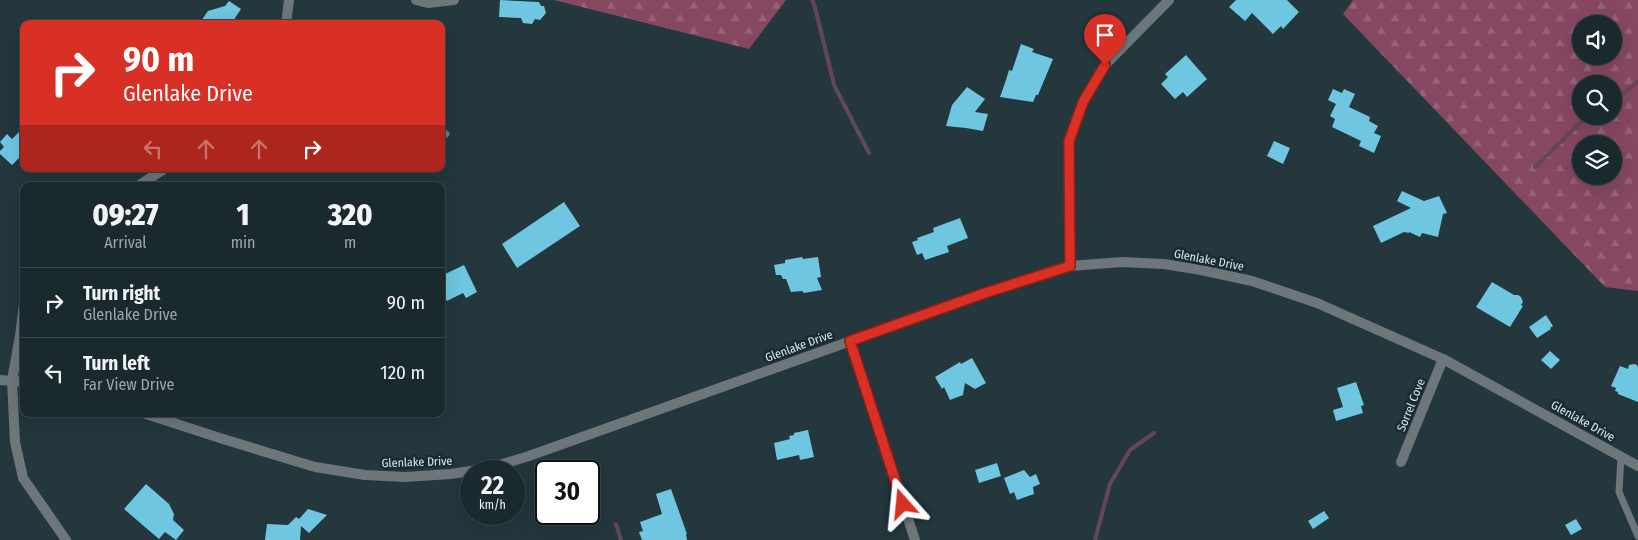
<!DOCTYPE html>
<style>
body{margin:0;font-family:"Fira Sans Condensed",sans-serif;background:#233136;color:#f1f3f6;height:100vh;display:flex;flex-direction:column;font-size:19px;white-space:nowrap}
*{box-sizing:border-box;margin:0}
p{font-size:16px;color:#9fa6aa}
.icon{flex:none;width:28px;height:28px;fill:none;stroke:currentColor;stroke-width:2;stroke-linecap:round;stroke-linejoin:round}
.map{position:relative;flex:1;overflow:hidden}
.drawer{position:absolute;left:20px;top:182px;width:425px;height:235px;display:flex;flex-direction:column;background:#1a292e;border-radius:10px;box-shadow:0 5px 20px #0002,0 0 0 1px #38454a}
.drawer>*{flex:none}
.banner{position:absolute;left:20px;top:20px;width:425px;height:152px;border-radius:10px;box-shadow:0 5px 20px #0002,0 0 0 1px #38454a;background:#d93025;color:#fff;overflow:hidden}
.tools{position:absolute;left:1572px;top:15px;display:grid;gap:10px}
.tools a{display:grid;place-items:center;width:50px;height:50px;border-radius:50%;background:#1a292e;box-shadow:0 5px 20px #0002,0 0 0 1px #38454a;font-size:25px}
.speed{position:absolute;left:460px;top:460px;display:flex;gap:10px;font-size:25px;font-weight:700;text-align:center}
.speed>*{display:grid;place-content:center;width:65px;height:65px;border-radius:50%;background:#1a292e;box-shadow:0 5px 20px #0002,0 0 0 1px #38454a;line-height:1}
.speed small{font-size:12px;font-weight:400}
.speed .limit{border:2px solid #111;border-radius:8px;background:#fff;color:#111}
.pin{position:absolute;display:grid;place-items:center;width:42px;height:42px;color:#fff;margin:-51px -21px;border-radius:50% 50% 50% 0;rotate:-45deg;box-shadow:0 0 5px #0007}
.pin .icon{rotate:45deg}
.me{position:absolute;width:55px;margin:-28px;rotate:342deg;stroke-linejoin:round;filter:drop-shadow(0 0 4px #0008)}
.turn{display:flex;align-items:center;gap:18px;height:105px;padding:0 20px;font-size:22px}
.turn .icon{width:65px;height:65px;stroke-width:2.5}
.turn b{display:block;font-size:35px;line-height:42px}
.lanes{display:flex;align-items:center;height:48px;padding:0 20px;background:#0003;justify-content:center;gap:25px;direction:ltr}
.lanes .off{opacity:.35}
.eta{display:flex;justify-content:space-evenly;align-items:center;height:85px;text-align:center}
.eta b{font-size:30px;font-weight:800;line-height:35px}
ul{padding:0;list-style:none}
li{display:flex;align-items:center;gap:15px;height:70px;padding:0 20px;border-top:1px solid #38454a}
li div{flex:1}
li b{display:block;font-size:19px}
li em{font-style:normal}
.map>svg:first-child{display:block}
</style>
<div class="map">
<svg width="1638" height="540" viewBox="0 0 1638 540">
<defs>
<pattern id="forest-firs" width="22" height="20" patternUnits="userSpaceOnUse" patternTransform="scale(1.25)"><rect width="22" height="20" fill="#864761"/><path d="M5 1l3.5 6h-7zM16 11l3.5 6h-7z" fill="#966278"/></pattern>
</defs>
<rect width="100%" height="100%" fill="#23373d"/>
<!-- forest -->
<g fill="url(#forest-firs)" fill-rule="evenodd">
<path d="M554,0H786L749,49Z"/>
<path d="M1353,0H1638V291L1605,287L1343,14ZM1581,24H1614V56H1581ZM1581,84H1614V116H1581ZM1581,144H1614V176H1581Z"/>
</g>
<g fill="none" stroke-linecap="round" stroke-linejoin="round">
<!-- stream -->
<g stroke="#664558" stroke-width="4">
<path d="M812,0L815,7L834,85L869,153"/>
<path d="M1614,100L1632,87L1638,81"/>
<path d="M1535,167L1581,122L1589,116"/>
<path d="M616,524L621,540"/>
<path d="M1095,540L1110,484L1130,450L1154,433"/>
</g>
</g>
<!-- building -->
<g fill="#6fc6e0">
<path d="M500,0L539,2L541,6H544L546,13L540,20L535,19L532,24L523,23L521,18L499,17Z"/>
<path d="M1236,0H1287L1299,12L1283,29L1281,26L1273,34L1252,13L1245,21L1229,7Z"/>
<path d="M229,1L241,9L231,24H199L208,11L225,6Z"/>
<path d="M1021,44L1034,49L1032,52L1053,59L1038,95H1036L1033,102L1000,97L1006,80L1009,70L1012,71Z"/>
<path d="M1186,55L1207,79L1187,97L1183,92L1175,99L1161,84L1168,77L1165,74Z"/>
<path d="M967,87L985,99L975,112L988,114L983,131L966,128L946,126L952,105Z"/>
<path d="M1333,89L1342,93L1344,89L1355,94L1349,107L1370,117L1369,121L1378,126L1374,133L1381,136L1374,153L1359,146L1361,141L1332,127L1335,119L1330,116L1336,104L1328,100Z"/>
<path d="M24,127V156L19,158L12,165L0,154V151L4,147L0,142L7,134L12,139Z"/>
<path d="M1274,141L1290,148L1283,164L1267,156Z"/>
<path d="M1402,191L1424,201L1439,196L1447,213L1443,214L1438,237L1422,233L1420,237L1409,232V233L1404,232L1381,243L1373,226L1411,208L1397,201Z"/>
<path d="M564,202L580,226L517,268L502,244Z"/>
<path d="M960,218L968,238L947,246L949,252L925,260L922,253L917,255L912,242L918,240L917,238L934,232L933,228Z"/>
<path d="M802,257L803,259L818,257L821,277L817,278L822,290L804,293L802,291L791,292L786,279H783L781,275H776L774,265L785,263V260Z"/>
<path d="M464,265L477,292L466,298L463,293L447,301L444,295L441,297V276Z"/>
<path d="M1492,282L1514,295H1518L1521,297L1523,302L1521,305L1523,306L1510,327L1476,307Z"/>
<path d="M1546,315L1553,326L1550,328L1551,329L1537,338L1529,327Z"/>
<path d="M1550,351L1560,360L1551,369L1541,360Z"/>
<path d="M972,358L986,383L975,389L965,383L963,395L950,400L944,387L942,389L935,377L960,362L961,364Z"/>
<path d="M1634,364L1637,365L1638,368V402L1618,394V392L1615,391L1616,388L1611,386L1620,366L1628,369L1629,365Z"/>
<path d="M1356,382L1364,405L1361,406L1363,413L1336,421L1333,410L1343,407L1337,388Z"/>
<path d="M808,430L814,457L800,460L799,455L777,460L774,443L790,439L789,436L794,435V433Z"/>
<path d="M997,463L1001,476L979,483L975,470Z"/>
<path d="M1024,470L1030,477L1036,474L1040,484L1033,487L1034,494L1017,500L1014,492L1010,494L1004,478Z"/>
<path d="M146,484L169,504L174,514L173,520L184,530L176,540L165,532L159,539L124,509Z"/>
<path d="M671,489L687,534H686L687,540H642L639,532L643,531L640,522L662,514L656,494Z"/>
<path d="M308,509L327,515L309,533L301,526L300,540H265L267,524L288,525L296,517L299,519Z"/>
<path d="M1324,511L1329,518L1313,529L1308,521Z"/>
<path d="M1576,519L1582,529L1571,535L1565,525Z"/>
</g>
<g fill="none" stroke-linecap="round" stroke-linejoin="round">
<!-- lane -->
<g stroke="#6d7679" stroke-width="7">
<path d="M441,131L446,134"/>
<path d="M1621,456L1619,492L1638,536"/>
</g>
<!-- street -->
<g stroke="#6d7679" stroke-width="10">
<path d="M416,0L428,3L454,0"/>
<path d="M286,24L289,0"/>
<path d="M138,186L164,169"/>
<path d="M1070,266L1069,141L1083,102L1105,65L1169,0"/>
<path d="M24,304L20,336L12,380L15,442L23,478L66,540"/>
<path d="M850,341L915,540"/>
<path d="M0,380L24,382"/>
<path d="M146,414L223,439L315,467L365,475L405,477L451,474L490,468L529,456L985,293L1070,266L1122,262L1164,264L1201,270L1252,281L1317,303L1443,359L1638,466"/>
<path d="M1401,462L1443,359"/>
</g>
</g>
<g fill="none" stroke-linecap="round" stroke-linejoin="round">
<defs>
<path id="route" d="M903,504L850,341L985,293L1070,266L1069,141L1083,102L1105,65"/>
</defs>
<!-- route casing -->
<use href="#route" stroke="#8d1f18" stroke-width="12"/>
<!-- route -->
<use href="#route" stroke="#d93025" stroke-width="9"/>
</g>
<g text-anchor="middle" dominant-baseline="central" stroke-width="5" stroke-linejoin="round" paint-order="stroke">
<!-- street labels -->
<g font-size="12" fill="#dbe7ea" stroke="#192c32">
<text transform="translate(1209 260) rotate(11)">Glenlake Drive</text>
<text transform="translate(799 346) rotate(-20)">Glenlake Drive</text>
<text transform="translate(1411 405) rotate(-68)">Sorrel Cove</text>
<text transform="translate(1583 421) rotate(29)">Glenlake Drive</text>
<text transform="translate(417 462) rotate(-2)">Glenlake Drive</text>
</g>
</g>
</svg>
<div class="tools">
<a><svg class="icon" aria-label="sound" viewBox="0 0 24 24"><path d="M4 9h4l5-4v14l-5-4H4zM17 9q2 3 0 6"/></svg></a>
<a><svg class="icon" aria-label="search" viewBox="0 0 24 24"><circle cx="10" cy="10" r="6"/><path d="M15 15l6 6"/></svg></a>
<a><svg class="icon" aria-label="layers" viewBox="0 0 24 24"><path d="M12 4l9 5-9 5-9-5zM3 14l9 5 9-5"/></svg></a>
</div>
<div class="speed"><div>22<small>km/h</small></div><div class="limit">30</div></div>
<div class="pin" style="left:1105px;top:65px;background:#d93025"><svg class="icon" aria-label="arrive" viewBox="0 0 24 24"><path d="M6 21V4h12l-3 4 3 4H6"/></svg></div>
<svg class="me" style="left:903px;top:504px" viewBox="-20 -20 40 40"><path d="M0-17L14 15 0 8-14 15z" fill="#d93025" stroke="#fff" stroke-width="4"/></svg>
<div class="banner">
<div class="turn"><svg class="icon" aria-label="right" viewBox="0 0 24 24"><path d="M7 20v-9h11M14 6l5 5-5 5"/></svg><div><b>90 m</b>Glenlake Drive</div></div>
<div class="lanes"><svg class="icon off" aria-label="left" viewBox="0 0 24 24"><path d="M17 20v-9H6M10 6l-5 5 5 5"/></svg><svg class="icon off" aria-label="ahead" viewBox="0 0 24 24"><path d="M12 20V5M6 11l6-6 6 6"/></svg><svg class="icon off" aria-label="ahead" viewBox="0 0 24 24"><path d="M12 20V5M6 11l6-6 6 6"/></svg><svg class="icon" aria-label="right" viewBox="0 0 24 24"><path d="M7 20v-9h11M14 6l5 5-5 5"/></svg></div>
</div>
<section class="drawer">
<div class="eta">
<div><b>09:27</b><p>Arrival</p></div>
<div><b>1</b><p>min</p></div>
<div><b>320</b><p>m</p></div>
</div>
<ul>
<li><svg class="icon" aria-label="right" viewBox="0 0 24 24"><path d="M7 20v-9h11M14 6l5 5-5 5"/></svg><div><b>Turn right</b><p>Glenlake Drive</p></div><em>90 m</em></li>
<li><svg class="icon" aria-label="left" viewBox="0 0 24 24"><path d="M17 20v-9H6M10 6l-5 5 5 5"/></svg><div><b>Turn left</b><p>Far View Drive</p></div><em>120 m</em></li>
</ul>
</section>
</div>
